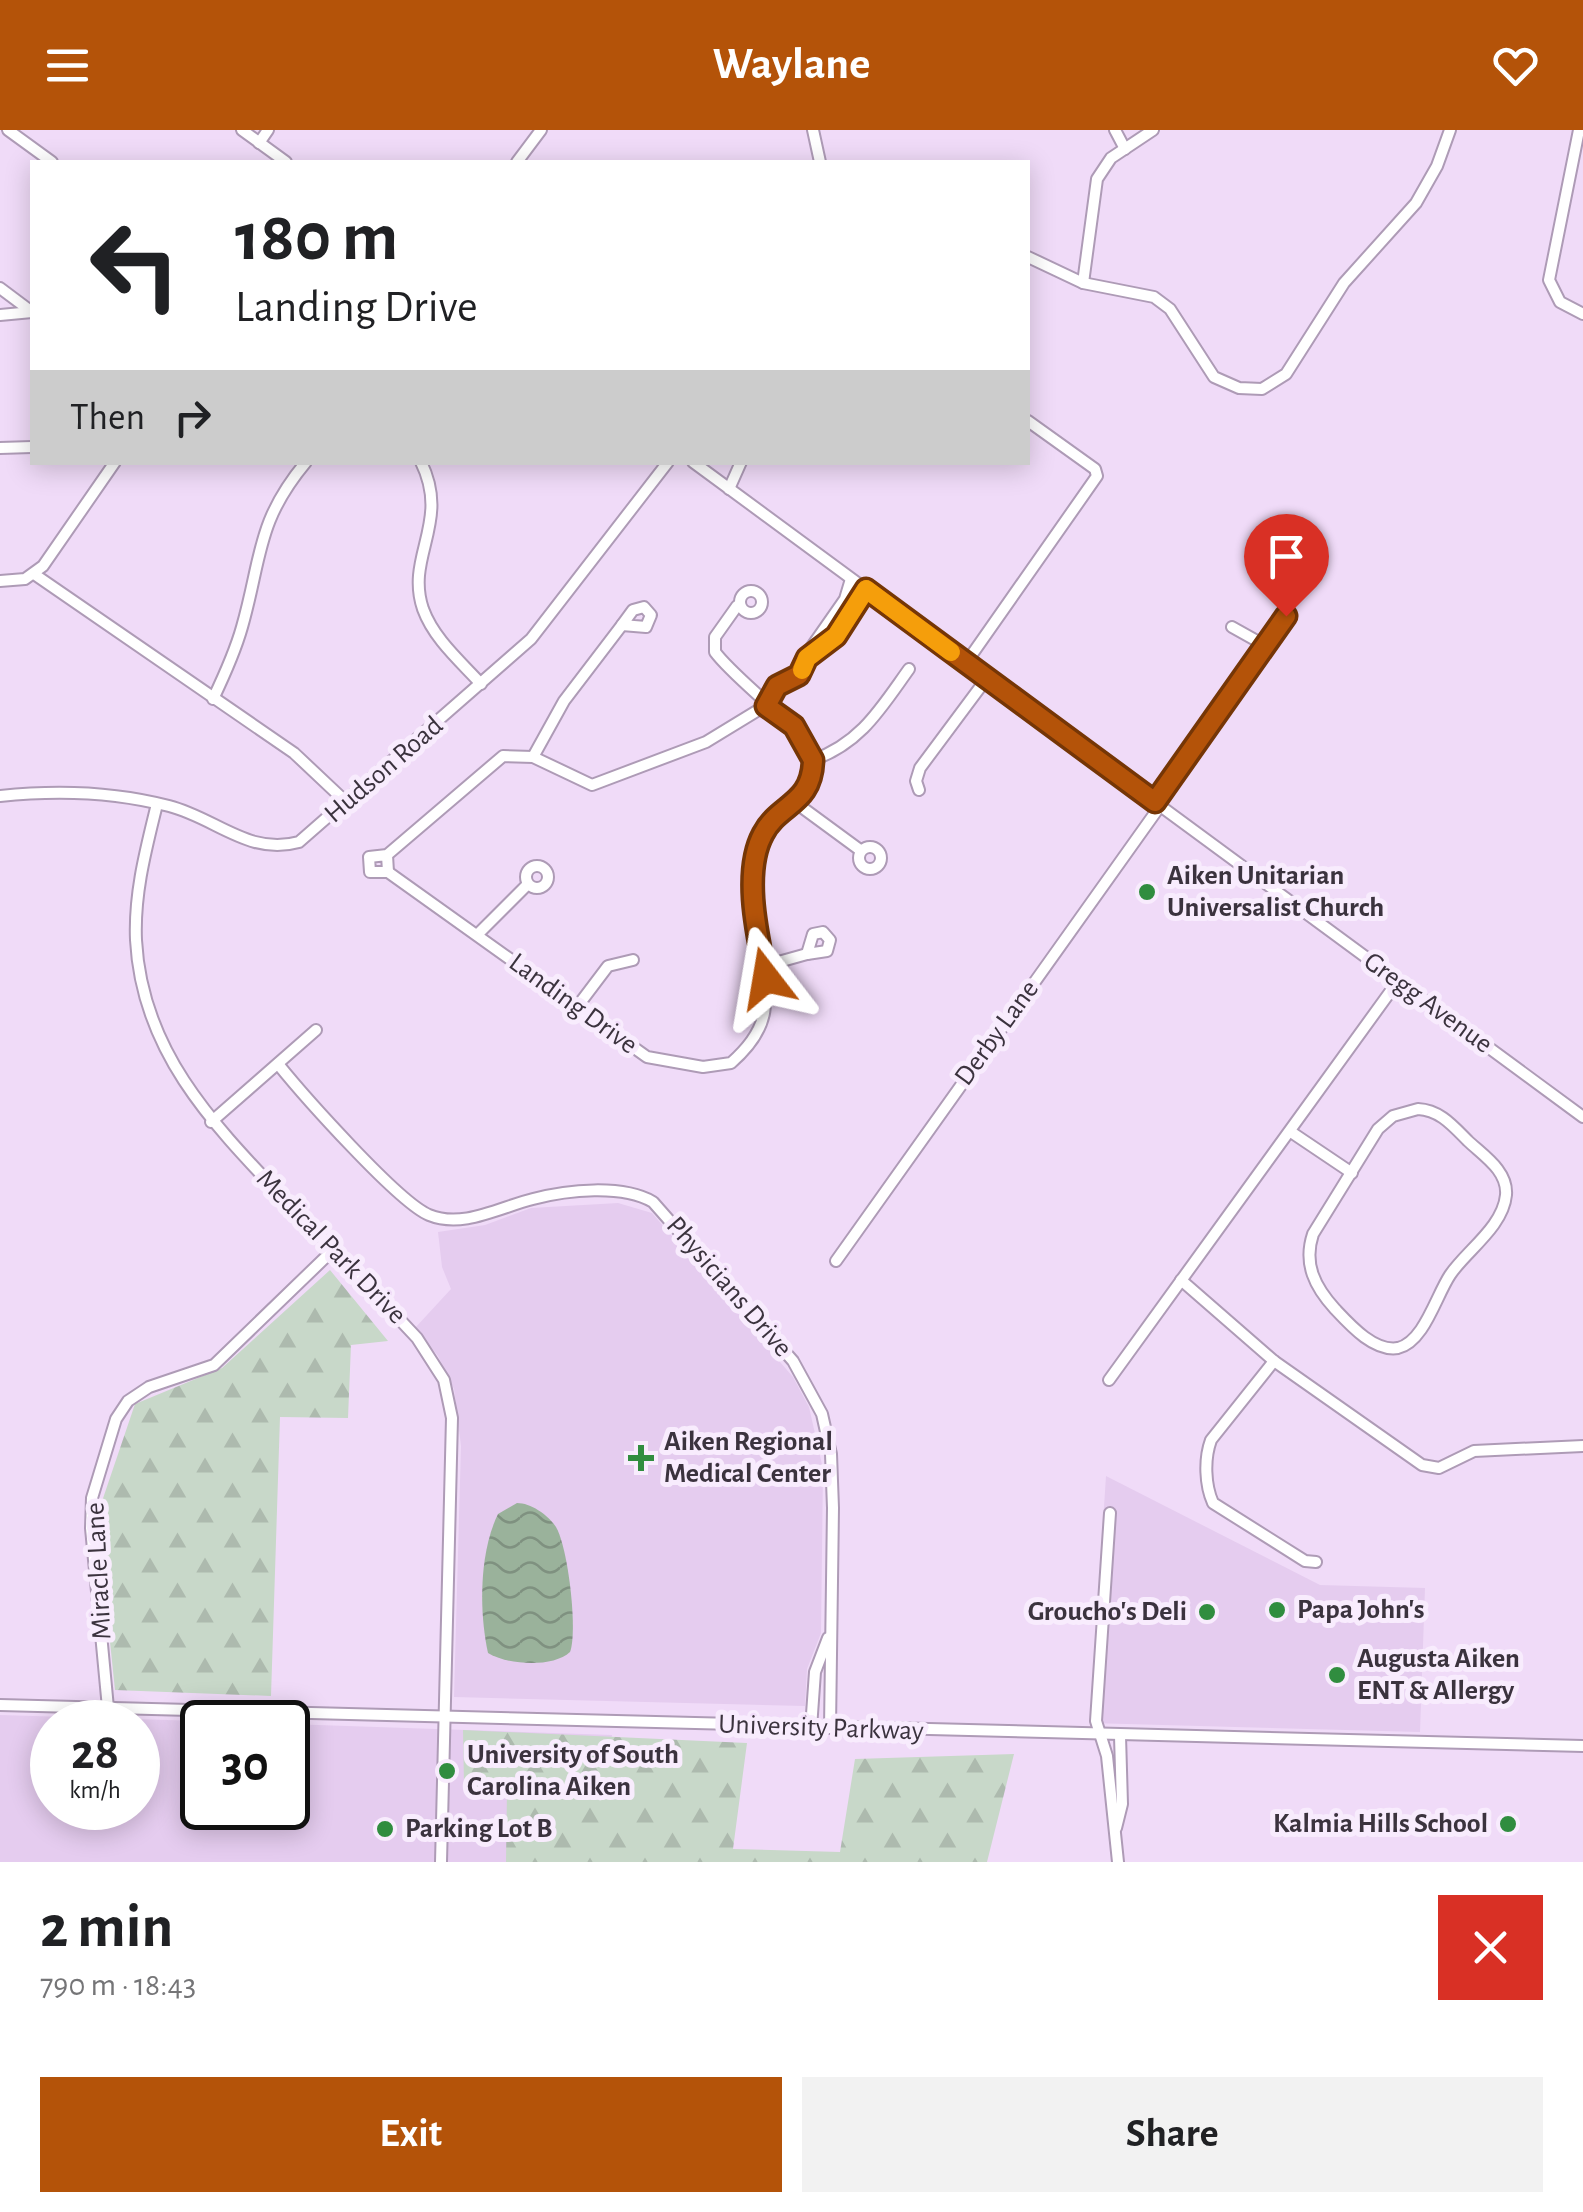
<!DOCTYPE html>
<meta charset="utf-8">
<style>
body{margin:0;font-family:"Alegreya Sans",sans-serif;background:#f2f2f2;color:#202124;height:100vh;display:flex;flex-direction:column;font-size:38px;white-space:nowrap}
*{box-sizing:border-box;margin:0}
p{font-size:32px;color:#757577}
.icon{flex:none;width:55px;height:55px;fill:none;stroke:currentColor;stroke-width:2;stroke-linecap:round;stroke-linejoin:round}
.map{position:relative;height:1732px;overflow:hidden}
.details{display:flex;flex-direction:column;background:#fff;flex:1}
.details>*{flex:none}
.banner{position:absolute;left:30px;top:30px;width:1000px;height:305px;border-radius:0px;box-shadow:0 5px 25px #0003;background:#fff;color:#202124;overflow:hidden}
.speed{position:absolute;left:30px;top:1570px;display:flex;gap:20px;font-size:50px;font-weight:700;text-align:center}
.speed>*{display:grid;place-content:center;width:130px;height:130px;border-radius:50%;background:#fff;box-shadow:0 5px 25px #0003;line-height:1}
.speed small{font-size:25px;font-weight:400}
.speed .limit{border:5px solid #111;border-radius:15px;background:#fff;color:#111}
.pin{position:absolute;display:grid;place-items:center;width:85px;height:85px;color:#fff;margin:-102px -42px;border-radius:50% 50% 50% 0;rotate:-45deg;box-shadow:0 0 10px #0007}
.pin .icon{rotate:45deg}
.me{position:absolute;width:110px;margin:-55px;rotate:346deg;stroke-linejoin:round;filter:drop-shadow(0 0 8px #0008)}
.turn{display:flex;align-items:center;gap:35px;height:210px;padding:0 40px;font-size:45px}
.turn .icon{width:130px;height:130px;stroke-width:2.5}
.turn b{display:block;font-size:70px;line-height:85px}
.then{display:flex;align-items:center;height:95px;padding:0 40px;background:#0003;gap:20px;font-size:38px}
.round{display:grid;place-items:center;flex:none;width:105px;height:105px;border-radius:0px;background:#f2f2f2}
.head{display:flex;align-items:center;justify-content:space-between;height:170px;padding:0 40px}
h1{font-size:60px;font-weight:600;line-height:75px}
.cta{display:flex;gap:20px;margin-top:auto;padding:20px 40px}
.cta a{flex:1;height:115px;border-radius:0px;background:#b45309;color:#fff;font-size:40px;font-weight:600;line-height:115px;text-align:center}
.cta a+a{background:#f2f2f2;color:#202124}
header{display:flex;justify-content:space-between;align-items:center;height:130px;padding:0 40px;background:#b45309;color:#fff;font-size:45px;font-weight:600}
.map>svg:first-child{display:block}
</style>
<header><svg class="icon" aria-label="menu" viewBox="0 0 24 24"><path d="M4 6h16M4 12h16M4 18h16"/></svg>Waylane<svg class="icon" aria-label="heart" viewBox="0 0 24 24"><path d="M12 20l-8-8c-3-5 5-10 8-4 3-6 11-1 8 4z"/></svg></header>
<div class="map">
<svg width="1583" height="1732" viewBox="0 0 1583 1732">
<defs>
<pattern id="forest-firs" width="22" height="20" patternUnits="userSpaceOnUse" patternTransform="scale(2.5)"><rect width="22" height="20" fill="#c8d8c9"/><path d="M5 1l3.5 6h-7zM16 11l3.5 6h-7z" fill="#adbaae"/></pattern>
<pattern id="water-waves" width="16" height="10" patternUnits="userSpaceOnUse" patternTransform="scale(2.5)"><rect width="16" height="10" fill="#9ab29b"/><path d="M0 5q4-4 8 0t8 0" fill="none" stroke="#7f9180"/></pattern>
</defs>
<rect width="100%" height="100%" fill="#f0dbf8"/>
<!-- built -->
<g fill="#e5ccef" fill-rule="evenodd">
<path d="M618,1073L652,1083L793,1247L809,1277L823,1339L821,1503L807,1539L805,1576L454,1567L461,1316L454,1259L438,1226L415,1198L451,1159L442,1137L438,1102L485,1095L531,1078Z"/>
<path d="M1106,1346L1320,1455L1425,1458L1420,1602L1090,1593Z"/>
<path d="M0,1585L234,1592H202V1678H288V1594L612,1605L595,1732H0ZM52,1592H138V1678H52Z"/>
</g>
<!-- forest -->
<g fill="url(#forest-firs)">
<path d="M330,1140L388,1211L351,1215L348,1288L280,1287L271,1566L115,1560L97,1386L135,1274L222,1238Z"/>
<path d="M463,1600L747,1613L733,1719L840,1722L855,1629L1014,1624L987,1732H506L507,1658L464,1656Z"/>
</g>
<!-- water -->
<path fill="url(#water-waves)" d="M517,1373C531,1373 548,1385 556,1397C568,1417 578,1501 570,1522C553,1538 507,1535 488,1523C479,1482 479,1423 498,1384Z"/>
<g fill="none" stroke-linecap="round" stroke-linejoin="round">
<defs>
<g id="minor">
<path d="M8,0L52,32"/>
<path d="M242,0L286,32"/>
<path d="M813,0L820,32"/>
<path d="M1115,0L1125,19"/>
<path d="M1579,0L1549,150L1560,172L1583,184"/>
<path d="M259,13L268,0"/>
<path d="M517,32L541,0"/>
<path d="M1028,127L1083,153L1154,167L1170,179L1214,247L1239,258L1262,259L1286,244L1344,153L1416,73L1437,36L1450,0"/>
<path d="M1083,153L1097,49L1111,28L1153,0"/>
<path d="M0,158L32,182"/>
<path d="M0,185L32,182"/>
<path d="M0,318L32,317"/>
<path d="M421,332C451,393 405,426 423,479C434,509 460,531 481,554"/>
<path d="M693,332L1583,987"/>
<path d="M729,359L741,332"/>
<path d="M34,444L294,623L346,672"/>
<path d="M0,451L25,449L43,436L115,332"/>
<circle cx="751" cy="472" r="11"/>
<path d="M644,477L651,485L646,497L622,495L633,480Z"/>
<path d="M1232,497L1266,516"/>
<path d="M801,532L845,469L851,449"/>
<path d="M966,533L1097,346L1095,339L1028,291"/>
<path d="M213,569C224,546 235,522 242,497C262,427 256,392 306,332"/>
<path d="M533,627L564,571L622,495"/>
<path d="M813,630C861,613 881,578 909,539"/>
<path d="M919,660L916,651L920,638L987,548"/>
<path d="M0,666C55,660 115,662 169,676C216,688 249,726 299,712L531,509L668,332"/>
<path d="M796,673L860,720"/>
<path d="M1155,673L1286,487"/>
<path d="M157,674C146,719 134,763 136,810C142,924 216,997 290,1075C333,1119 375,1163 417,1208L444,1250L452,1288L441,1732"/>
<circle cx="870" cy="728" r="11"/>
<path d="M387,725L388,742H370L369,727L387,725L503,626L533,627L592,655L706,612L765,576L777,556L799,545L807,528L831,512L865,459"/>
<circle cx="537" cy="747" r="11"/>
<path d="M388,742L647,927L703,937L731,933C780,890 765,861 755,808C751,788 753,727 761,709C773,679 821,668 813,629C806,599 738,553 715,522V507L737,476"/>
<path d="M823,802L830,810L827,821L807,824L813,804Z"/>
<path d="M478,804L527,755"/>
<path d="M764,836L807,824"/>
<path d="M577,877L608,836L633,830"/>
<path d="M278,934C303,965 398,1072 429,1085C463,1099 500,1077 533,1069C567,1060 622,1054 653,1072L793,1231L822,1284L831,1324L833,1378L830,1598"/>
<path d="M1418,979C1440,980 1453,996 1468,1011C1484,1026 1508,1041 1506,1065C1503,1097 1466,1121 1450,1145C1436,1166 1424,1212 1398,1218C1374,1222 1350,1195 1335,1179C1315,1157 1303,1134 1313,1104L1378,999L1393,986Z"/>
<path d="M211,992L316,900"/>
<path d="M1291,1002L1352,1043"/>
<path d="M836,1131L1160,676"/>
<path d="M1181,1150L1274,1231L1422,1335L1439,1338L1474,1321L1583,1316"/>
<path d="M1274,1231L1211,1310C1204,1329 1205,1355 1213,1373L1305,1431L1316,1432"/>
<path d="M1109,1250L1398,851"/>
<path d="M1110,1383L1096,1591L1107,1626L1118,1732"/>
<path d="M0,1575L1583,1616"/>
<path d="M108,1578L91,1398L92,1368L116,1289L128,1271L149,1257L214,1235L333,1120"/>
<path d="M811,1598L815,1542L828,1508"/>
<path d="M1116,1698L1122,1674L1120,1606"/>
</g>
</defs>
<!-- minor casing -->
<use href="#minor" stroke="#ae9bb6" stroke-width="14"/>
<!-- minor -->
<use href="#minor" stroke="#fff" stroke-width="10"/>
</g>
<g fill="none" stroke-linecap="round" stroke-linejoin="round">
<defs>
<path id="route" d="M766,848C758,808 742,743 763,704C779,673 812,675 813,630L794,596L766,576L777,556L799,545L807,528L836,506L866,459L1155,672L1286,486"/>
</defs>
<!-- route casing -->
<use href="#route" stroke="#753606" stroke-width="25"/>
<!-- route -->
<use href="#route" stroke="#b45309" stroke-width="18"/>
<!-- slow -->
<path stroke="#f59e0b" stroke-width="18" d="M802,540L807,528L836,506L866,459L951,522"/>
</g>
<!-- markers -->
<g fill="#308d3f" stroke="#f8ecfd" stroke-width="4">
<circle cx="1147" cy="762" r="10"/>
<path d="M636 1313h10v10h10v10h-10v10h-10v-10h-10v-10h10z"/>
<circle cx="1277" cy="1480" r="10"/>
<circle cx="1207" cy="1482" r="10"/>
<circle cx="1337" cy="1545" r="10"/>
<circle cx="447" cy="1641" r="10"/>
<circle cx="1508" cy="1694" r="10"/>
<circle cx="385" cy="1699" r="10"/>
</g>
<g text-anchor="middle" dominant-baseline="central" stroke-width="10" stroke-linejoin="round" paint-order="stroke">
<!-- street labels -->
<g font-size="28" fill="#3b333e" stroke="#f8ecfd">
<text transform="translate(384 640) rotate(-41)">Hudson Road</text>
<text transform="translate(1428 873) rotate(36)">Gregg Avenue</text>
<text transform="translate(573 874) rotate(36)">Landing Drive</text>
<text transform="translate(997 903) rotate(-54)">Derby Lane</text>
<text transform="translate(331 1117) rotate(46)">Medical Park Drive</text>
<text transform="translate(729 1157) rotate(49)">Physicians Drive</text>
<text transform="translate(99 1441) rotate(-93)">Miracle Lane</text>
<text transform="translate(821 1598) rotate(2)">University Parkway</text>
</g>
<!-- poi labels -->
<g font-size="28" font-weight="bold" fill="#3b333e" stroke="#f8ecfd" text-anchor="start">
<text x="1167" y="746">Aiken Unitarian<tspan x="1167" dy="32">Universalist Church</tspan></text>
<text x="664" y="1312">Aiken Regional<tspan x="664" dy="32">Medical Center</tspan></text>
<text x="1297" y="1480">Papa John's</text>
<text x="1187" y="1482" text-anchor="end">Groucho's Deli</text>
<text x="1357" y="1529">Augusta Aiken<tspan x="1357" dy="32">ENT &amp; Allergy</tspan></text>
<text x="467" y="1625">University of South<tspan x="467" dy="32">Carolina Aiken</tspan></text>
<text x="1488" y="1694" text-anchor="end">Kalmia Hills School</text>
<text x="405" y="1699">Parking Lot B</text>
</g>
</g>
</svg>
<div class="speed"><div>28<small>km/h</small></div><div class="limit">30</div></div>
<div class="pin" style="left:1286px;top:486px;background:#d93025"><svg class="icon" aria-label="arrive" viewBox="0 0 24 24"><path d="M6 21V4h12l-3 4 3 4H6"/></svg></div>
<svg class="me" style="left:766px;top:848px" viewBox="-20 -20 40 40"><path d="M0-17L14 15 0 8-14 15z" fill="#b45309" stroke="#fff" stroke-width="4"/></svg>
<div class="banner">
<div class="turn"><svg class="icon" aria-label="left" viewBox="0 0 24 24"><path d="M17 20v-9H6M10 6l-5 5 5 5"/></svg><div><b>180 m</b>Landing Drive</div></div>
<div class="then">Then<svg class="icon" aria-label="right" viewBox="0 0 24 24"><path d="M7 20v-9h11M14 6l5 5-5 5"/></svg></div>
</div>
</div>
<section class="details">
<div class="head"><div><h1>2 min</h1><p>790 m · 18:43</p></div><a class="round" style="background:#d93025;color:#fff"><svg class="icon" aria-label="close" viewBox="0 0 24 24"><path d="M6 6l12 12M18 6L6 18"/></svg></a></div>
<div class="cta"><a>Exit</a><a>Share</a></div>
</section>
